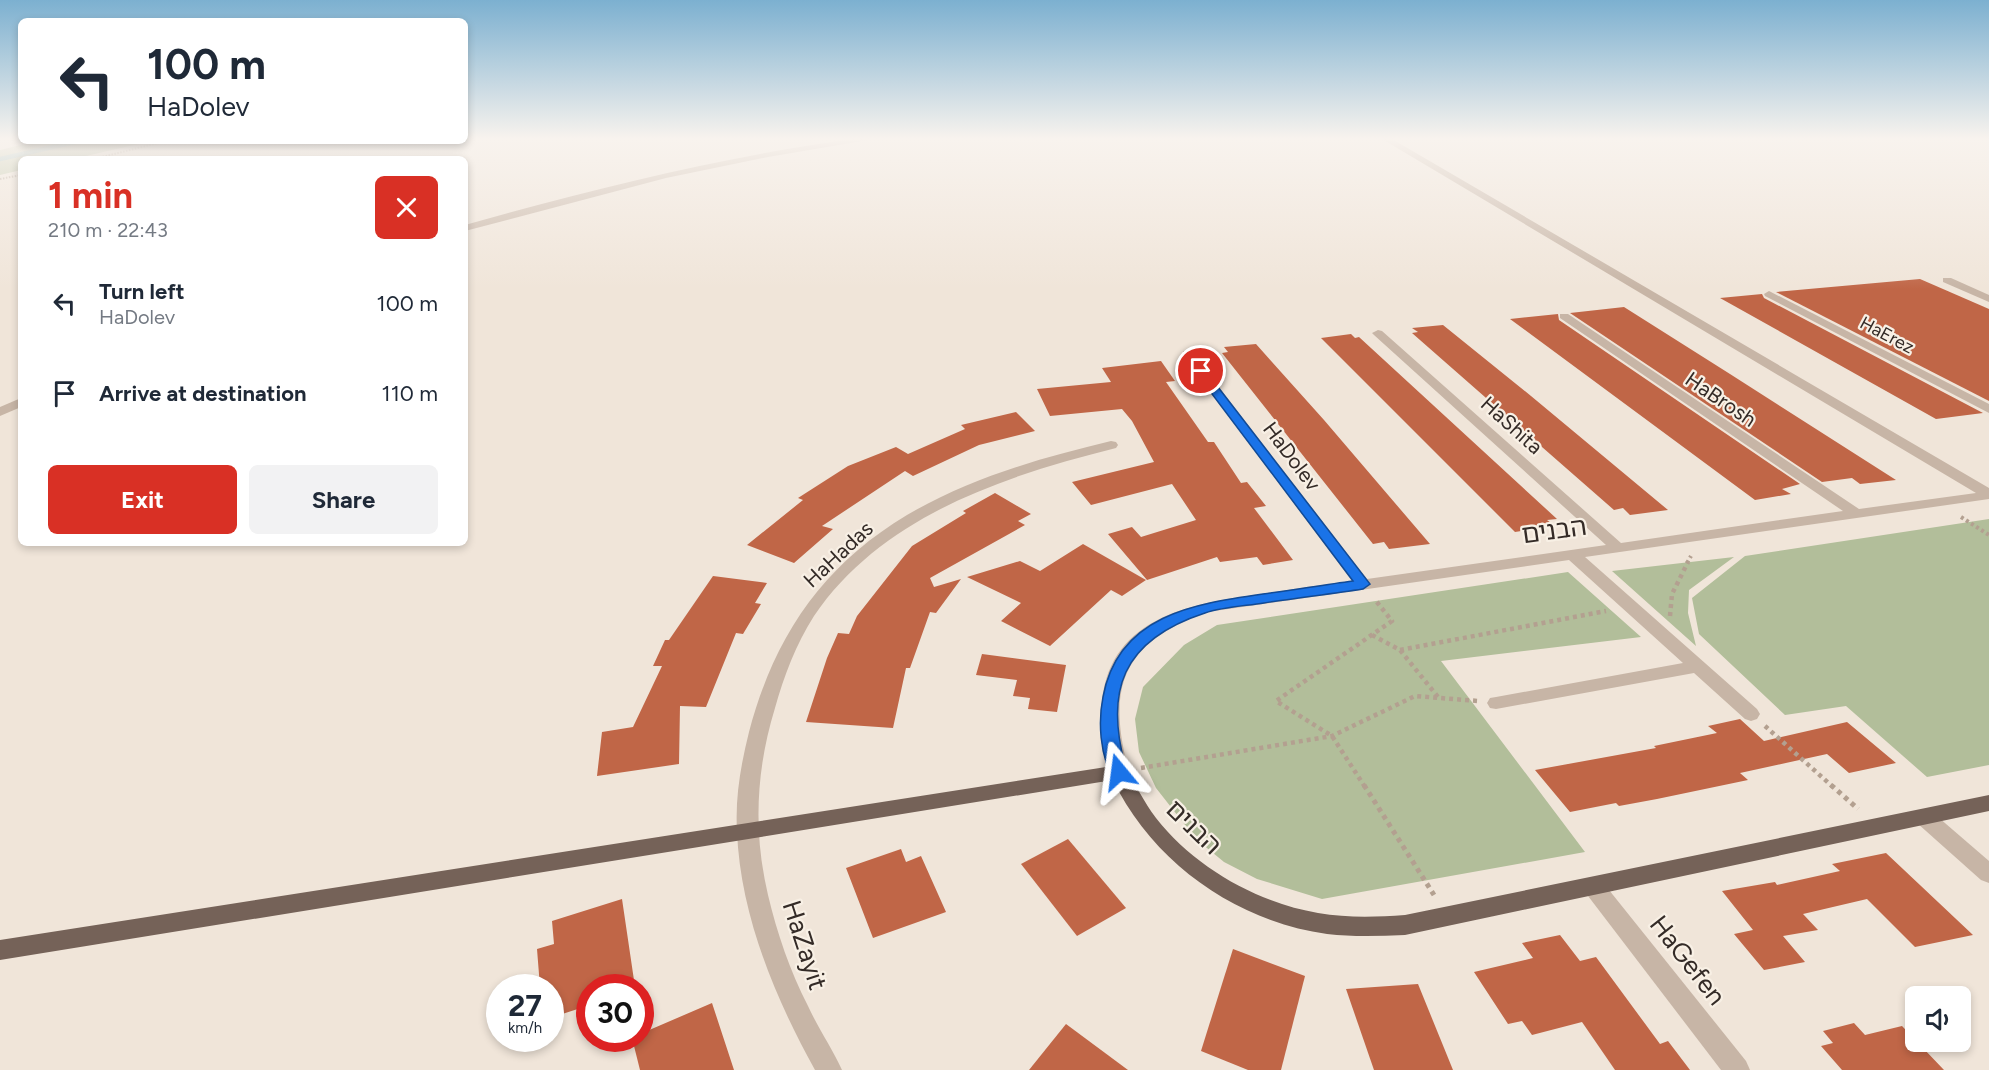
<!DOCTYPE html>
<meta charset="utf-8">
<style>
body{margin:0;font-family:Figtree,"Noto Sans Hebrew",sans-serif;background:#f2f2f3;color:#1f2937;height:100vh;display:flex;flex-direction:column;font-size:22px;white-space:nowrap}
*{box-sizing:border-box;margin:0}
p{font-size:20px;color:#747a83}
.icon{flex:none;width:33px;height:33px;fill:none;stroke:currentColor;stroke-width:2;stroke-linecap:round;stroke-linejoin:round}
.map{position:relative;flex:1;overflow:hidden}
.drawer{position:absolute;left:18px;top:156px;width:450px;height:390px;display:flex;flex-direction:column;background:#fff;border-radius:9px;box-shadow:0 3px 9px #0003}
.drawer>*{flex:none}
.guide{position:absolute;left:18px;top:18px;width:450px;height:126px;border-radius:9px;box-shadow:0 3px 9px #0003;background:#fff;color:#1f2937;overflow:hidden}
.controls{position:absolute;left:1905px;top:986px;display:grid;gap:12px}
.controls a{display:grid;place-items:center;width:66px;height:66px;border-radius:9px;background:#fff;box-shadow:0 3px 9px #0003;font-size:30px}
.speed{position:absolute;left:486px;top:974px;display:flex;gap:12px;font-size:30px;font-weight:700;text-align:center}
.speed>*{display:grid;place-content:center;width:78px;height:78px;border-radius:50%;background:#fff;box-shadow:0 3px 9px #0003;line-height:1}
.speed small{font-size:15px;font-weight:400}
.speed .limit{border:9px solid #d22;background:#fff;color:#111}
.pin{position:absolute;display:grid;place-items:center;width:51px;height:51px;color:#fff;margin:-26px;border:3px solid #fff;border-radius:50%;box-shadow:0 2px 6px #0007}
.me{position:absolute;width:66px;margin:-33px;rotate:344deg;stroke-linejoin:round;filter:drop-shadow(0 0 4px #0008)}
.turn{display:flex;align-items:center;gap:21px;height:126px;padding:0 30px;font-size:27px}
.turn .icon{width:78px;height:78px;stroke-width:2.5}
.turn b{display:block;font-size:42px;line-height:51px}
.round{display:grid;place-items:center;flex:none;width:63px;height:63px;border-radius:9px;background:#f2f2f3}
.summary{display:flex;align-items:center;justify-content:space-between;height:102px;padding:0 30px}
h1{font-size:36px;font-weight:700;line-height:45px;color:#d93025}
.primary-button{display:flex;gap:12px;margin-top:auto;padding:12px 30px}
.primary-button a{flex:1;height:69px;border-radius:9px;background:#d93025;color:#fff;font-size:24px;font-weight:700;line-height:69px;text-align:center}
.primary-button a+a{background:#f2f2f3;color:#1f2937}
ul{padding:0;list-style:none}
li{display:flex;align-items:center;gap:18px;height:90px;padding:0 30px}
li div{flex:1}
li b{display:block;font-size:22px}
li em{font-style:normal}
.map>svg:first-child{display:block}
</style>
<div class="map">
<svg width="1989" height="1070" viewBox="0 0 1989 1070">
<rect width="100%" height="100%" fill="#f0e5d9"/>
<!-- green -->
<g fill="#b2be9a">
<path d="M37,141H151L73,159H21V170L0,175V150Z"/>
<path d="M1989,519V765L1927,777L1846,706L1785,715L1699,634L1692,598L1745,556Z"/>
<path d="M1734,557L1689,590L1688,613L1696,646L1612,571Z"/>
<path d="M1568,572L1641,637L1441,661L1585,852L1322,899L1257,879L1224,862L1196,839L1156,788L1139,752L1135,719L1143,687L1184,645L1217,625Z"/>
</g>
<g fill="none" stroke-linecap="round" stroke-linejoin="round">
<!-- stream -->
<path stroke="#7aa9ab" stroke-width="4.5" d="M0,159L79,141"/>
</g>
<!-- building -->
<g fill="#c06647">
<path d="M1920,279L1989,309V401L1776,292Z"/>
<path d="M1762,294L1764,298L1983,413L1936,419L1720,298Z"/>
<path d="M1624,307L1730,374L1896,480L1860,484L1852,478L1822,482L1570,313Z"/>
<path d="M1558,314L1559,320L1800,484L1782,489L1791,494L1755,500L1510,319Z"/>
<path d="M1443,325L1531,396L1668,510L1630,515L1623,508L1614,510L1412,333L1418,332L1412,328Z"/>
<path d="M1351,334L1355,338L1359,337L1557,519L1547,520L1555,526L1515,532L1321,338Z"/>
<path d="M1256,344L1324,420L1430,544L1389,549L1384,542L1373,544L1222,353L1228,352L1224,347Z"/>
<path d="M1161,361L1175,381L1166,382L1208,442H1214L1241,483L1247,482L1266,506L1254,508L1293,560L1263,565L1257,557L1220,562L1217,557L1147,580L1108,534L1132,527L1141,537L1196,520L1172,484L1091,505L1072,482L1154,462L1132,421L1122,409L1050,416L1037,389L1111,382L1102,368Z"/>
<path d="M1016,412L1035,431L979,445L913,476L905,471L822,526L833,529L794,563L747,545L803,500L798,498L848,466L896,447L908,454L965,429L961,425Z"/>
<path d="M995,493L1031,514L1018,521L1025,525L930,578L934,587L961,579L936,613L930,612L910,668H906L893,728L806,722L827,658L838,633L849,634L857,616L912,546L966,513L963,511Z"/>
<path d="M1083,544L1146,580L1122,596L1111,590L1050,646L1001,621L1021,603L967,577L1020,561L1040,571Z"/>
<path d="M713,576L767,583L755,603L761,604L743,634L736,633L706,707L680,706L679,764L597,776L602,732L633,727L662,666H653L665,640H669Z"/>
<path d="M982,654L1066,665L1057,712L1028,709L1030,698L1013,696L1017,680L976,675Z"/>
<path d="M1740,719L1764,741L1847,722L1896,763L1849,773L1827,754L1740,773L1748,780L1657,799L1619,806L1616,803L1570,812L1535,770L1656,748L1654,746L1717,733L1708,726Z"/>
<path d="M1068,839L1126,908L1077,936L1021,864Z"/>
<path d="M901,849L906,862L921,856L946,912L873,938L846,868Z"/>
<path d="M1886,853L1973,935L1915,947L1867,899L1803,914L1818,930L1783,936L1805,962L1764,970L1734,934L1753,930L1722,891L1775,882L1777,885L1840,871L1832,864Z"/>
<path d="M622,899L635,987H590V1005L550,1018V987H540L537,949L554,944L552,921Z"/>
<path d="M1560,935L1580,961L1596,957L1660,1044L1668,1041L1690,1070H1615L1582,1022L1532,1035L1522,1021L1508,1024L1474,972L1533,958L1522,943Z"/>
<path d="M1233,949L1305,976L1281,1070H1248L1201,1051Z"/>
<path d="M1418,984L1453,1070H1374L1346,989Z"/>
<path d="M712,1003L734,1070H640L632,1038H640V1034Z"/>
<path d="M1854,1023L1865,1035L1902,1026L1944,1070H1842L1821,1046L1833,1043L1823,1031Z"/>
<path d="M1066,1024L1128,1070H1029Z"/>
</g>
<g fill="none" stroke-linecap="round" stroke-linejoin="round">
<!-- path-far3 -->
<g stroke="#b3a090" stroke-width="2" stroke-dasharray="1.5 1.5" stroke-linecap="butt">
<path d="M94,159L166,141"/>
<path d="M0,179L21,175"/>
</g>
<!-- path-far2 -->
<g stroke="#b3a090" stroke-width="4" stroke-dasharray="3 3" stroke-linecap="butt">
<path d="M1961,517L1989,535"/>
<path d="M1687,563L1691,556"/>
</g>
<!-- path-far1 -->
<g stroke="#b3a090" stroke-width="4.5" stroke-dasharray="4 4" stroke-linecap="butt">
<path d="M1670,616L1672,594L1688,562"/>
<path d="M1372,635L1400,650L1438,697"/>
<path d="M1400,650L1606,611"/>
<path d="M1765,726L1833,787"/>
<path d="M1141,768L1332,736L1415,696L1478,701"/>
<path d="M1365,787L1332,736L1276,701L1392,621L1376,601"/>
</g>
<!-- path -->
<g stroke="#b3a090" stroke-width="5" stroke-dasharray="4.5 4.5" stroke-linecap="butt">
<path d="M1364,785L1434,895"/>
<path d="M1831,785L1858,809"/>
</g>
<!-- minor -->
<g fill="#c7b5a6" fill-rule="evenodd">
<path d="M853,139H874L768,157L666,178L465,231V225C593,189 721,157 853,139Z"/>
<path d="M1382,139H1392L1989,488V499L1585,557L1757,709L1760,714L1757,719L1751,721L1745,719L1694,673L1496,709L1490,708L1487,703L1490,698L1496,697L1683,663L1569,560L1207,612C1122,643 1106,687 1129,772L1126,777L1119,779L1112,777C1101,756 1099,724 1102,701C1111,616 1193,603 1262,594C1292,589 1322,585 1352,581L1183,355V351H1191L1367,579L1606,545L1374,335L1372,333L1378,330L1382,331L1621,543L1843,511L1560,318V314H1568L1859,509L1976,493Z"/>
<path d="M1943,278H1951L1989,295V302L1943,282Z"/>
<path d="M1769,291L1989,404V413L1765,296L1764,294Z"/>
<path d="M21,398V407L0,416V407Z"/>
<path d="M1111,441L1116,442L1118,445L1116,448C1004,476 882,516 814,616C796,644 784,676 775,708C756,770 753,831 768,895C777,933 790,971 808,1006C818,1028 832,1048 842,1070H815C775,998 740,914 737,831C735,797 741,764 749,732C774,637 822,566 907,515C970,478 1040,458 1111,441Z"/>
<path d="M1924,809L1931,811L1989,861V883L1981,880L1917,823L1914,817L1917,811Z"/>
<path d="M1593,877L1601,880L1746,1061L1750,1070H1721L1585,892L1582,886L1585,880Z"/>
</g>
<!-- major -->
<path fill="#756258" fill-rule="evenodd" d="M1119,765L1126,767C1135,784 1144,802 1156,818C1194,867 1258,903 1318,913C1347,918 1376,917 1405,915L1989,795V811L1405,935C1379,936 1353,937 1327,934C1236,921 1153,863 1113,780L0,960V940Z"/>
</g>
<!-- sky -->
<linearGradient id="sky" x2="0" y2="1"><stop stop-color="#7cb0d0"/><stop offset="0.48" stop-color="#f8f3ee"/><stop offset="1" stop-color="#f8f3ee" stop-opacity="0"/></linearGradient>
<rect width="1989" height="289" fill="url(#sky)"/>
<!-- route -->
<path fill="#1a73e8" stroke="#114b97" stroke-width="1.5" d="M1201,368L1204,369L1370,584L1363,589C1330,594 1297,598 1264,603C1245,606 1223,607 1205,613C1122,640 1103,691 1127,772L1125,777L1119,779L1112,777C1100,753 1098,722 1103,697C1118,615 1194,604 1263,594C1293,590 1323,585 1353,581L1197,374V369Z"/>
<g text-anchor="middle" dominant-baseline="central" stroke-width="4.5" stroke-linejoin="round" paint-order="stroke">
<!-- far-street labels -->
<g font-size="18" fill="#342b27" stroke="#f8f0e5">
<text transform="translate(1887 335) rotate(28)">HaErez</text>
</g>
<!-- street labels -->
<g font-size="21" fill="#342b27" stroke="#f8f0e5">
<text transform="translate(1721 399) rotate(34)">HaBrosh</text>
<text transform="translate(1512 425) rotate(42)">HaShita</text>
<text transform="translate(1292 456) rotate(53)">HaDolev</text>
<text transform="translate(838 554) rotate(-43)">HaHadas</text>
</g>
<!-- near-street labels -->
<g font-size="26" fill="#342b27" stroke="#f8f0e5">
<text transform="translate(1554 530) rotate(-8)">הבנים</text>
<text transform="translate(1194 827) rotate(44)">הבנים</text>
<text transform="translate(805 945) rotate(72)">HaZayit</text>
<text transform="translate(1688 960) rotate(52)">HaGefen</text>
</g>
</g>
</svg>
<div class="controls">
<a><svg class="icon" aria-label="sound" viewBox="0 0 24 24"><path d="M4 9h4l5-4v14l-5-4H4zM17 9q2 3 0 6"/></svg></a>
</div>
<div class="speed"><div>27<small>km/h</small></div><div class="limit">30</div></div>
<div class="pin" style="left:1201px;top:371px;background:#d93025"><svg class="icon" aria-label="arrive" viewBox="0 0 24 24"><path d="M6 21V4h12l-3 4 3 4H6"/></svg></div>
<svg class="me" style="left:1119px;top:772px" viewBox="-20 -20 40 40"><path d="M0-17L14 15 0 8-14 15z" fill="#1a73e8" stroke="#fff" stroke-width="4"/></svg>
<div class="guide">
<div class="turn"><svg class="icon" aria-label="left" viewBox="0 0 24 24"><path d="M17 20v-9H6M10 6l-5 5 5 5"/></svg><div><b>100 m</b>HaDolev</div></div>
</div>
<section class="drawer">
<div class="summary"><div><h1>1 min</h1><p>210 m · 22:43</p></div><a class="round" style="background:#d93025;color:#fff"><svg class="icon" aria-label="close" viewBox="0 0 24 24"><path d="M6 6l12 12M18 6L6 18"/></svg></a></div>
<ul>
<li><svg class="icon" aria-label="left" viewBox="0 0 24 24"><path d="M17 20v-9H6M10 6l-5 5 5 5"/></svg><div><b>Turn left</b><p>HaDolev</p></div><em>100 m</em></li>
<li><svg class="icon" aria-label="arrive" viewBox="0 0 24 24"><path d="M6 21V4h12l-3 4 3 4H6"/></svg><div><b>Arrive at destination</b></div><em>110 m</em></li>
</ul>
<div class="primary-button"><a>Exit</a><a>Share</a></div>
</section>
</div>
